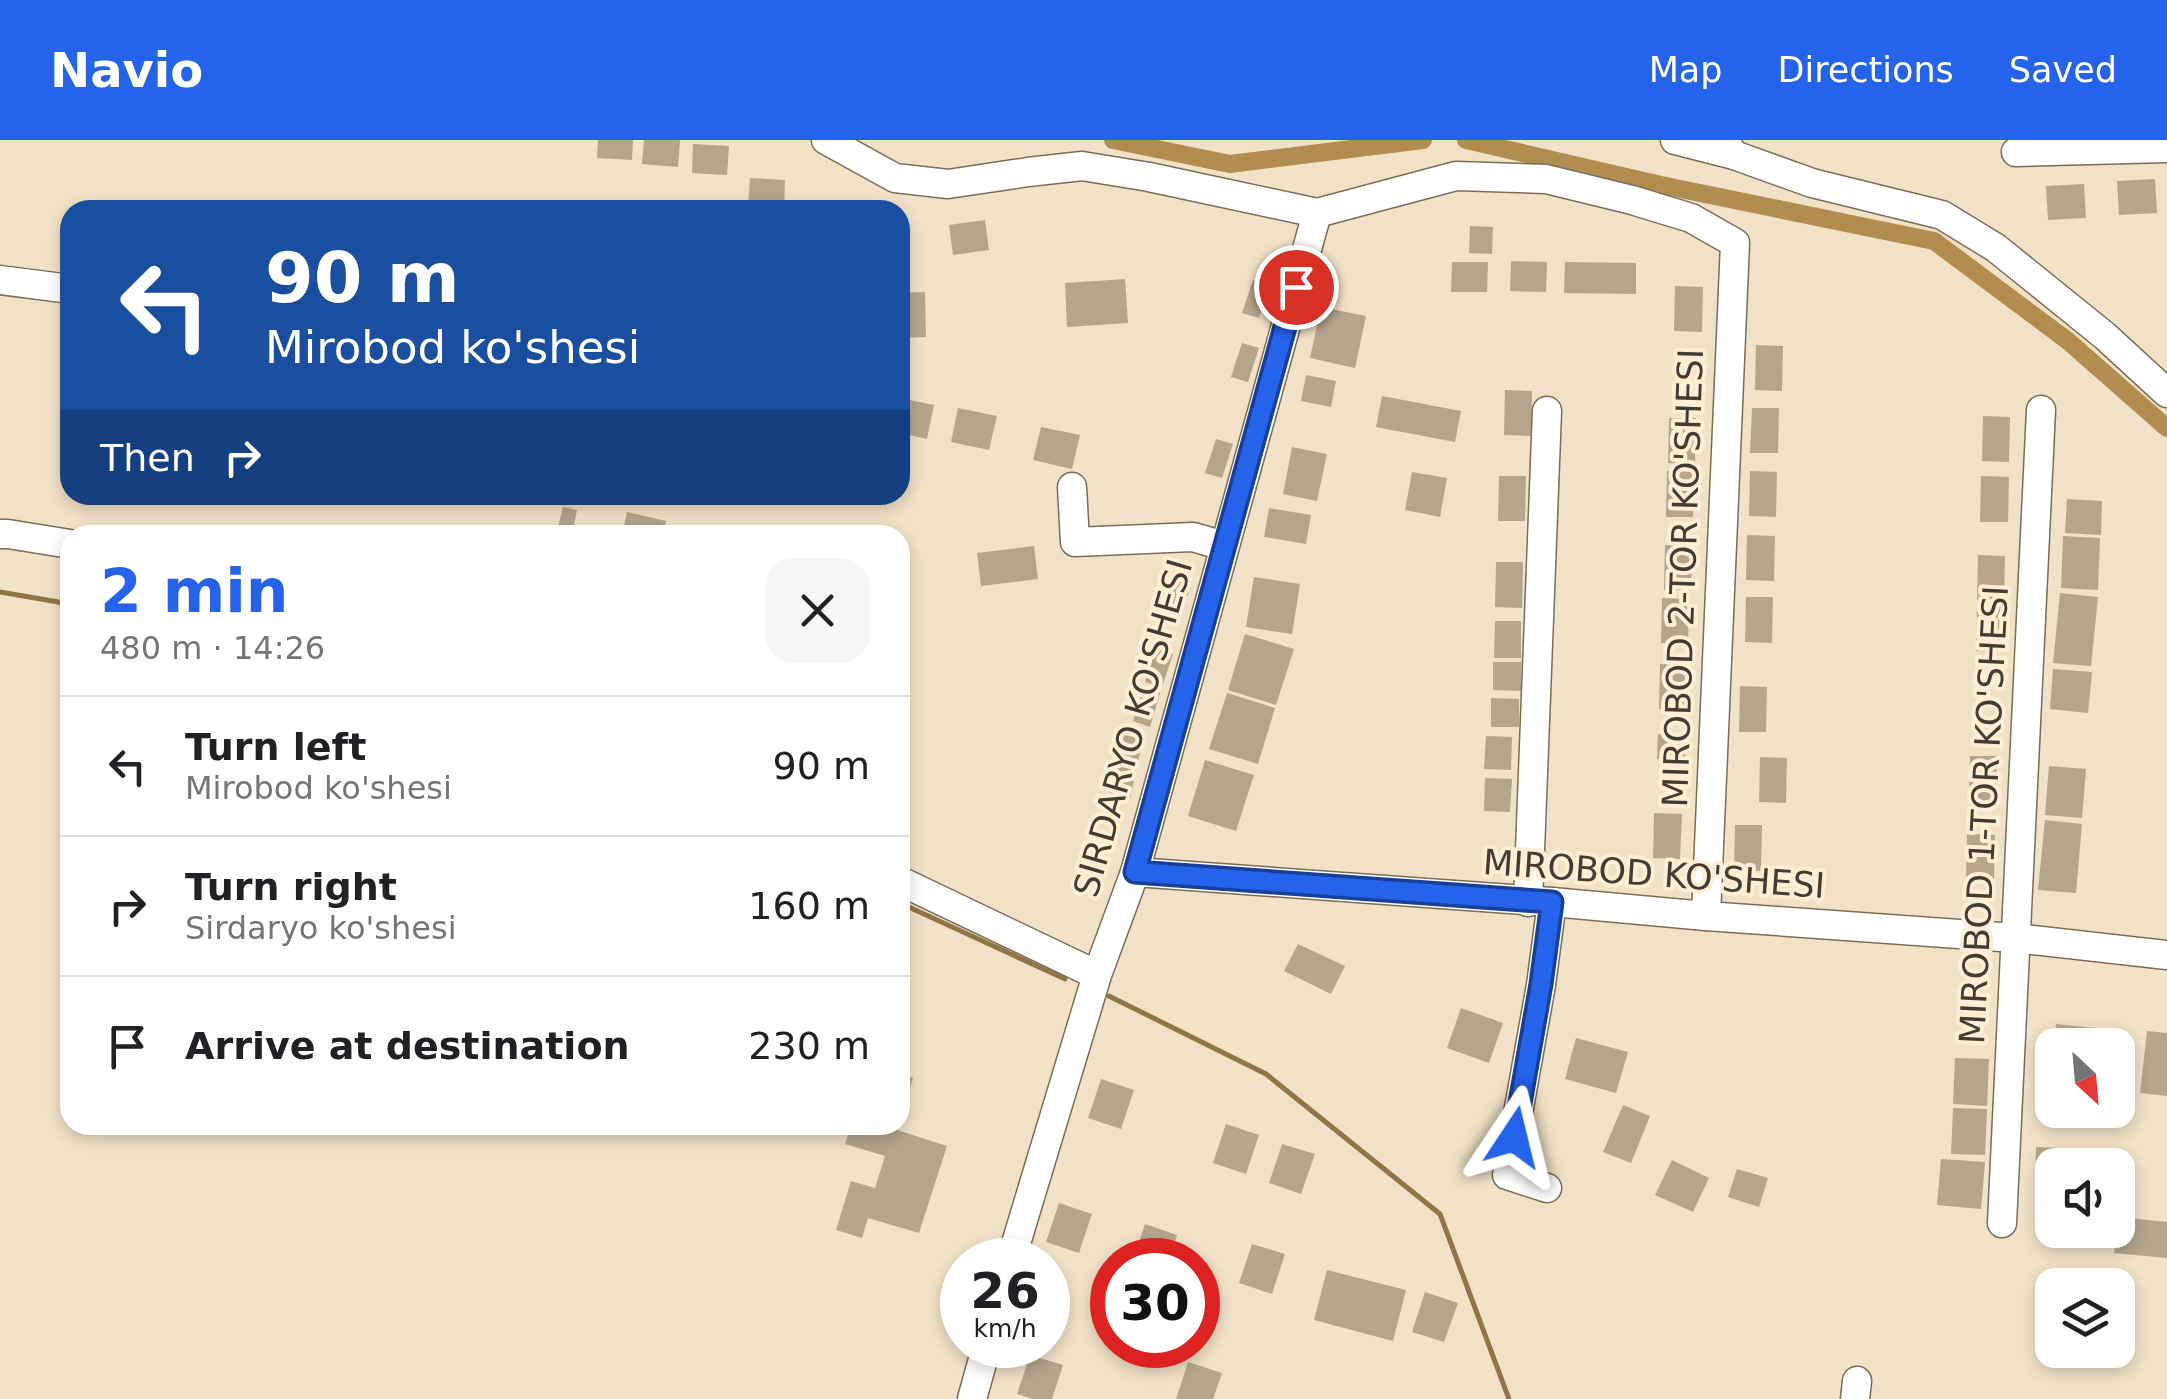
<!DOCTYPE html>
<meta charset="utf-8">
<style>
body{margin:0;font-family:"DejaVu Sans",sans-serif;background:#f6f6f6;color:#202124;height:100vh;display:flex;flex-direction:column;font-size:38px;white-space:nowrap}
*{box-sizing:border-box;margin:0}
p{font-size:32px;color:#757577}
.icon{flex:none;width:55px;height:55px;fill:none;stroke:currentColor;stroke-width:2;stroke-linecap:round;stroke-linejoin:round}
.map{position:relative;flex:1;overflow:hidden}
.sheet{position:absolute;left:60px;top:385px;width:850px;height:610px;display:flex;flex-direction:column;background:#fff;border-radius:30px;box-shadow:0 5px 15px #0003}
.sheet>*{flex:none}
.hud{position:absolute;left:60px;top:60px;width:850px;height:305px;border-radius:30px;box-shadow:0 5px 15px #0003;background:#1a4fa0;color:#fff;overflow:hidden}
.needle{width:65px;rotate:154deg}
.controls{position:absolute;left:2035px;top:888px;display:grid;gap:20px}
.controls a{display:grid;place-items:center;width:100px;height:100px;border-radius:20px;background:#fff;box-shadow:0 5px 15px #0003;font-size:50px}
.speed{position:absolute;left:940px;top:1098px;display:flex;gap:20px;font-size:50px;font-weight:700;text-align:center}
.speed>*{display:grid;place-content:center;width:130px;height:130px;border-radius:50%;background:#fff;box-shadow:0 5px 15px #0003;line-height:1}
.speed small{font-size:25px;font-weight:400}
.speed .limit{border:15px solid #d22;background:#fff;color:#111}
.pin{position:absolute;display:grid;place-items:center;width:85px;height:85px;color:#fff;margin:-42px;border:5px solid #fff;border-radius:50%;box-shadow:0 2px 10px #0007}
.me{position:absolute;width:110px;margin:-55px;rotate:10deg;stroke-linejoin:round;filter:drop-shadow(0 0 8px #0008)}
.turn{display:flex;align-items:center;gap:35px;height:210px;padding:0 40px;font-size:45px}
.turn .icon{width:130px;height:130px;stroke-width:2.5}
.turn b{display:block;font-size:70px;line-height:85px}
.then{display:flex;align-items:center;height:95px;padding:0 40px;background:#0003;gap:20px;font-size:38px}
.round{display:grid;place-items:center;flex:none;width:105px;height:105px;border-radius:30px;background:#f6f6f6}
.summary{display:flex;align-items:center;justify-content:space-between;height:170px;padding:0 40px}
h1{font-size:60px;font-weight:800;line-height:75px;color:#2563eb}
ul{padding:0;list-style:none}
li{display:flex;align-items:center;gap:30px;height:140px;padding:0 40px;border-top:2px solid #e0e0e0}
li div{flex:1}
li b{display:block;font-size:38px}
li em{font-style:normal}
header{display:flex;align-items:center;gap:60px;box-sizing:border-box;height:140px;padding:0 50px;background:#2563eb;color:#fff}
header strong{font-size:48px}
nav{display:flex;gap:55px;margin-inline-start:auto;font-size:35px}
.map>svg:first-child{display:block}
</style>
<header>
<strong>Navio</strong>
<nav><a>Map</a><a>Directions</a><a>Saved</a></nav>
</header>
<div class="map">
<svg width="2167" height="1259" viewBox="0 0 2167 1259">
<rect width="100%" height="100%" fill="#f1e1c7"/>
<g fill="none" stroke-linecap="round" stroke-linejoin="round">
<!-- stream -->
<g stroke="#907547" stroke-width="5">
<path d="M0,452L70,464"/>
<path d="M900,763L1065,839"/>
<path d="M1109,856L1266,934L1440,1074L1509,1259"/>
</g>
<!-- canal -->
<g stroke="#b28d50" stroke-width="18">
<path d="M1113,0L1230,24L1423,0"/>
<path d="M1466,0L1661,45L1934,101L2068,201L2167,288"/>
</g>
</g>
<!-- building -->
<g fill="#b5a58d">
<path d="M598,0H633L632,20L597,18Z"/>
<path d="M644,0H680L678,27L642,24Z"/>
<path d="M693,4L729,6L727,35L692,33Z"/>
<path d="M750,38L785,40L784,69L748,67Z"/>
<path d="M2155,39L2157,73L2119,75L2117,41Z"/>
<path d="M2084,44L2086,78L2048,80L2046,46Z"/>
<path d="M985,80L989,110L953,115L949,85Z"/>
<path d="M1470,86L1493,87L1492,114L1469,113Z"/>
<path d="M1511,121L1547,122L1546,152L1510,151Z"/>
<path d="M1452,122H1488L1487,152H1451Z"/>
<path d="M1565,122L1636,123V154L1564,153Z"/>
<path d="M1125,139L1128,183L1067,187L1065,143Z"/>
<path d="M1253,140L1270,145L1259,178L1242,173Z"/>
<path d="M1675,146L1703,147L1702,192L1674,191Z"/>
<path d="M925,152L926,197L900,198V153Z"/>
<path d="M1321,167L1366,176L1355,228L1310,218Z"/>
<path d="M1242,203L1259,208L1248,242L1231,237Z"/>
<path d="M1756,205L1783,206L1782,251L1755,250Z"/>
<path d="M1306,235L1336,241L1331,267L1301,261Z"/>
<path d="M1505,250L1532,251L1531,296L1504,295Z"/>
<path d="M1382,256L1461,271L1455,302L1376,287Z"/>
<path d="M900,258L934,265L927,299L900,293Z"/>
<path d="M958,268L997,276L989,310L951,302Z"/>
<path d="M1752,268H1779L1778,313H1750Z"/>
<path d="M1983,276L2010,277L2009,322L1982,321Z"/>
<path d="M1669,278H1696L1695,324L1668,323Z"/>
<path d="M1041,287L1080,295L1072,329L1033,320Z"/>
<path d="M1216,299L1233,304L1222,338L1205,333Z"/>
<path d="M1292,307L1327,314L1317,361L1283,354Z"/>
<path d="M1667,331L1694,332L1693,377H1666Z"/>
<path d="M1750,331L1777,332L1776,377L1749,376Z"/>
<path d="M1412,332L1447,338L1440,377L1405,370Z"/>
<path d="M1499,336H1526L1525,381H1498Z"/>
<path d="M1981,336L2009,337L2008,382H1980Z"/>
<path d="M2067,359L2102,361L2101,395L2065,393Z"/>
<path d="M563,367L577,370L572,395H556Z"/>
<path d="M1269,368L1311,375L1306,404L1264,397Z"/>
<path d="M627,372L666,381L663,395H622Z"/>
<path d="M697,386L733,393V395H695Z"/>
<path d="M1747,395L1775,396L1774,441L1746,440Z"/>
<path d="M2063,396L2100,398L2098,450L2061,448Z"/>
<path d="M1665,405H1692L1691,450H1664Z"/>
<path d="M1034,406L1038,439L981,446L977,413Z"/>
<path d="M1978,415L2005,416L2004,461L1977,460Z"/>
<path d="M1496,422H1523L1522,468L1495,467Z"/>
<path d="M1175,437L1192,442L1181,476L1164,470Z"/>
<path d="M1254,437L1300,444L1292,494L1246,487Z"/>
<path d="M901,439L908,464L900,467V440Z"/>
<path d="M2060,453L2098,457L2091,526L2053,523Z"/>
<path d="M1746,457H1773L1772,503L1745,502Z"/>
<path d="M1662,458L1689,459L1688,504L1661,503Z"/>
<path d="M1977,466L2005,467L2004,512L1976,511Z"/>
<path d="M1495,481H1521V518H1494Z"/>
<path d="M1245,494L1294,509L1276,565L1228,550Z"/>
<path d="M1156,508L1173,514L1162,547L1145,542Z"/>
<path d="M1493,522H1521V551L1493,550Z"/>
<path d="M1660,524L1688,525L1687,570L1659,569Z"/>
<path d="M2053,529L2092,532L2088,573L2050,569Z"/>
<path d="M1740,546L1767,547L1766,592H1739Z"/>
<path d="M1143,548L1160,553L1150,587L1133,581Z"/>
<path d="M1227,553L1275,568L1258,624L1209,609Z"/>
<path d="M1491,558L1519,559V587H1491Z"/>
<path d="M1658,594L1686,596L1685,621L1657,619Z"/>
<path d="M1124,595L1143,599L1130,659L1110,655Z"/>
<path d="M1486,596L1512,597L1511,630L1484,629Z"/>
<path d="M1970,616H1997L1996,662L1969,661Z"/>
<path d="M1760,617L1787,618L1786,663L1759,662Z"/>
<path d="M1205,620L1254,635L1236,691L1188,676Z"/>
<path d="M2049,626L2086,629L2082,678L2045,675Z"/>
<path d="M1485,638L1512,639L1510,672L1484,671Z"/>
<path d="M1654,673L1682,674L1680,719L1653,718Z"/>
<path d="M2045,680L2082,684L2076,753L2038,750Z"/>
<path d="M1735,685H1762L1761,731L1734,730Z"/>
<path d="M1967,694L1995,695L1994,740L1966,739Z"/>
<path d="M1298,804L1345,826L1331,854L1284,831Z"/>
<path d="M1461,868L1503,883L1489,923L1447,908Z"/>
<path d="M2056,884L2122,891L2121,905H2054Z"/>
<path d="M2147,891L2167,893V956L2140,953Z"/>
<path d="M1576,898L1628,912L1616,953L1565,939Z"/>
<path d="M1955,918L1989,919L1987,966L1953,964Z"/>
<path d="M900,934L913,938L901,978H900Z"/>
<path d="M1101,939L1134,950L1121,989L1088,978Z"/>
<path d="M1623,965L1650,976L1631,1023L1603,1012Z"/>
<path d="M1953,968L1987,969L1985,1015L1951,1014Z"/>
<path d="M1226,984L1259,995L1246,1034L1213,1023Z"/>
<path d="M851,985H899L897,990L947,1006L919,1093L868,1078L862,1098L836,1090L851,1041L875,1048L885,1016L845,1004Z"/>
<path d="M1282,1004L1315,1014L1301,1054L1269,1043Z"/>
<path d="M2036,1007L2059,1008V1025H2052V1053L2035,1052Z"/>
<path d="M1941,1019L1985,1022L1981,1069L1937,1065Z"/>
<path d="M1672,1020L1709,1038L1693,1072L1655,1055Z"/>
<path d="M1737,1029L1768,1038L1759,1067L1728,1057Z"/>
<path d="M1059,1063L1092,1074L1079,1113L1046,1102Z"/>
<path d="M2118,1077L2167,1082V1118L2114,1113Z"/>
<path d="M1145,1084L1177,1095L1169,1120H1133Z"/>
<path d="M1252,1104L1285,1114L1272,1154L1239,1143Z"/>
<path d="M1327,1130L1406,1150L1393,1201L1314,1180Z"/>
<path d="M1425,1152L1458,1163L1444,1202L1412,1192Z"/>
<path d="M1030,1215L1063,1225L1052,1259H1033L1017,1254Z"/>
<path d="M1188,1222L1222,1233L1213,1259H1176Z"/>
</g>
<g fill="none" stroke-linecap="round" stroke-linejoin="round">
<defs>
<g id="minor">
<path d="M826,0L895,38L948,44L1028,32L1082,26L1149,37L1317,73L1456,36L1546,39L1632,60L1691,78L1735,103L1706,776"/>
<path d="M1675,0L1734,15"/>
<path d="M1724,0L1734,15L1812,43L1942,75L1996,108L2105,196L2167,253"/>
<path d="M2016,12L2167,8"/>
<path d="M0,140L70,149"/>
<path d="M1072,347L1075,402L1193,397L1224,406"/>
<path d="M0,394H8L70,404"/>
<path d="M1135,732L1552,762L1706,776L2015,798L2167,815"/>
<path d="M900,741L1097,835"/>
<path d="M1528,762L1547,271"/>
<path d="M1547,1048L1507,1035L1541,845L1552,762"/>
<path d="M2002,1083L2041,270"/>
<path d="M1011,1120L1097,835L1135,732L1317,73"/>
<path d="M972,1259L987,1205"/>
<path d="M1855,1259L1857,1241"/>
</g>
</defs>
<!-- minor casing -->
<use href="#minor" stroke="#7b6d57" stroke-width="31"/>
<!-- minor -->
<use href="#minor" stroke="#fff" stroke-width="28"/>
</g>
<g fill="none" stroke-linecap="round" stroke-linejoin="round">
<defs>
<path id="route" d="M1296,147L1135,732L1552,762L1541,844L1514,997"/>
</defs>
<!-- route casing -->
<use href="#route" stroke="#184099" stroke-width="25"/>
<!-- route -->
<use href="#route" stroke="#2563eb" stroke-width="18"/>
</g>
<g text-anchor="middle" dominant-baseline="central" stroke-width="8" stroke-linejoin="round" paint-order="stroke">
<!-- street labels -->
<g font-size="35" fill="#423c32" stroke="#feeed4">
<text transform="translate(1683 438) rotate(-88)">MIROBOD 2-TOR KO'SHESI</text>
<text transform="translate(1133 588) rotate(-74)">SIRDARYO KO'SHESI</text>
<text transform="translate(1984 675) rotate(-87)">MIROBOD 1-TOR KO'SHESI</text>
<text transform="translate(1654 734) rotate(4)">MIROBOD KO'SHESI</text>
</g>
</g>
</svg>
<div class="controls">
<a><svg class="needle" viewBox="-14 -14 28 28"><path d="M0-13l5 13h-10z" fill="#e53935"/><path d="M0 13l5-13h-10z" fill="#757577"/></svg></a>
<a><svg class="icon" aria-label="sound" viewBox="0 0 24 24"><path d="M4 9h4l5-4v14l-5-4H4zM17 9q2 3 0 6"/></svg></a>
<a><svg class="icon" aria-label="layers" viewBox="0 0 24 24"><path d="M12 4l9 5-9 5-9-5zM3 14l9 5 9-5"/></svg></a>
</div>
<div class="speed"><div>26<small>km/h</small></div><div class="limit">30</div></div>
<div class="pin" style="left:1296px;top:147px;background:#d93025"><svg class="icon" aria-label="arrive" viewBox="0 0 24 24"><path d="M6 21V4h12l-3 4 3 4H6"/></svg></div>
<svg class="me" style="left:1514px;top:997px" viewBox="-20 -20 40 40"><path d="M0-17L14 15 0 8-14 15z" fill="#2563eb" stroke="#fff" stroke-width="4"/></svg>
<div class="hud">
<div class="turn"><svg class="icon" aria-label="left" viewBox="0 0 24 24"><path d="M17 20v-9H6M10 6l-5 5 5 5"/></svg><div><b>90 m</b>Mirobod ko'shesi</div></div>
<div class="then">Then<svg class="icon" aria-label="right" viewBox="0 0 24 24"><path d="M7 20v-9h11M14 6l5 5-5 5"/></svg></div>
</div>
<section class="sheet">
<div class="summary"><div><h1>2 min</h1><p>480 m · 14:26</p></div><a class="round"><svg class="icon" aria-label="close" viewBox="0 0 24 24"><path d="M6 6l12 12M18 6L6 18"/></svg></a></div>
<ul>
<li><svg class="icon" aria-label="left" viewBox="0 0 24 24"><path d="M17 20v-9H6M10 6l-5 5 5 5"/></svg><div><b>Turn left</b><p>Mirobod ko'shesi</p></div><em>90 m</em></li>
<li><svg class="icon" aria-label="right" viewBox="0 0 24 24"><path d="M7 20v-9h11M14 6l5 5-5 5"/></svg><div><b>Turn right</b><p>Sirdaryo ko'shesi</p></div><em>160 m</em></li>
<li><svg class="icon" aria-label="arrive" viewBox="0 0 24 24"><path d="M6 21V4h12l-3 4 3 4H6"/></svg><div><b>Arrive at destination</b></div><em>230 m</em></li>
</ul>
</section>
</div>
